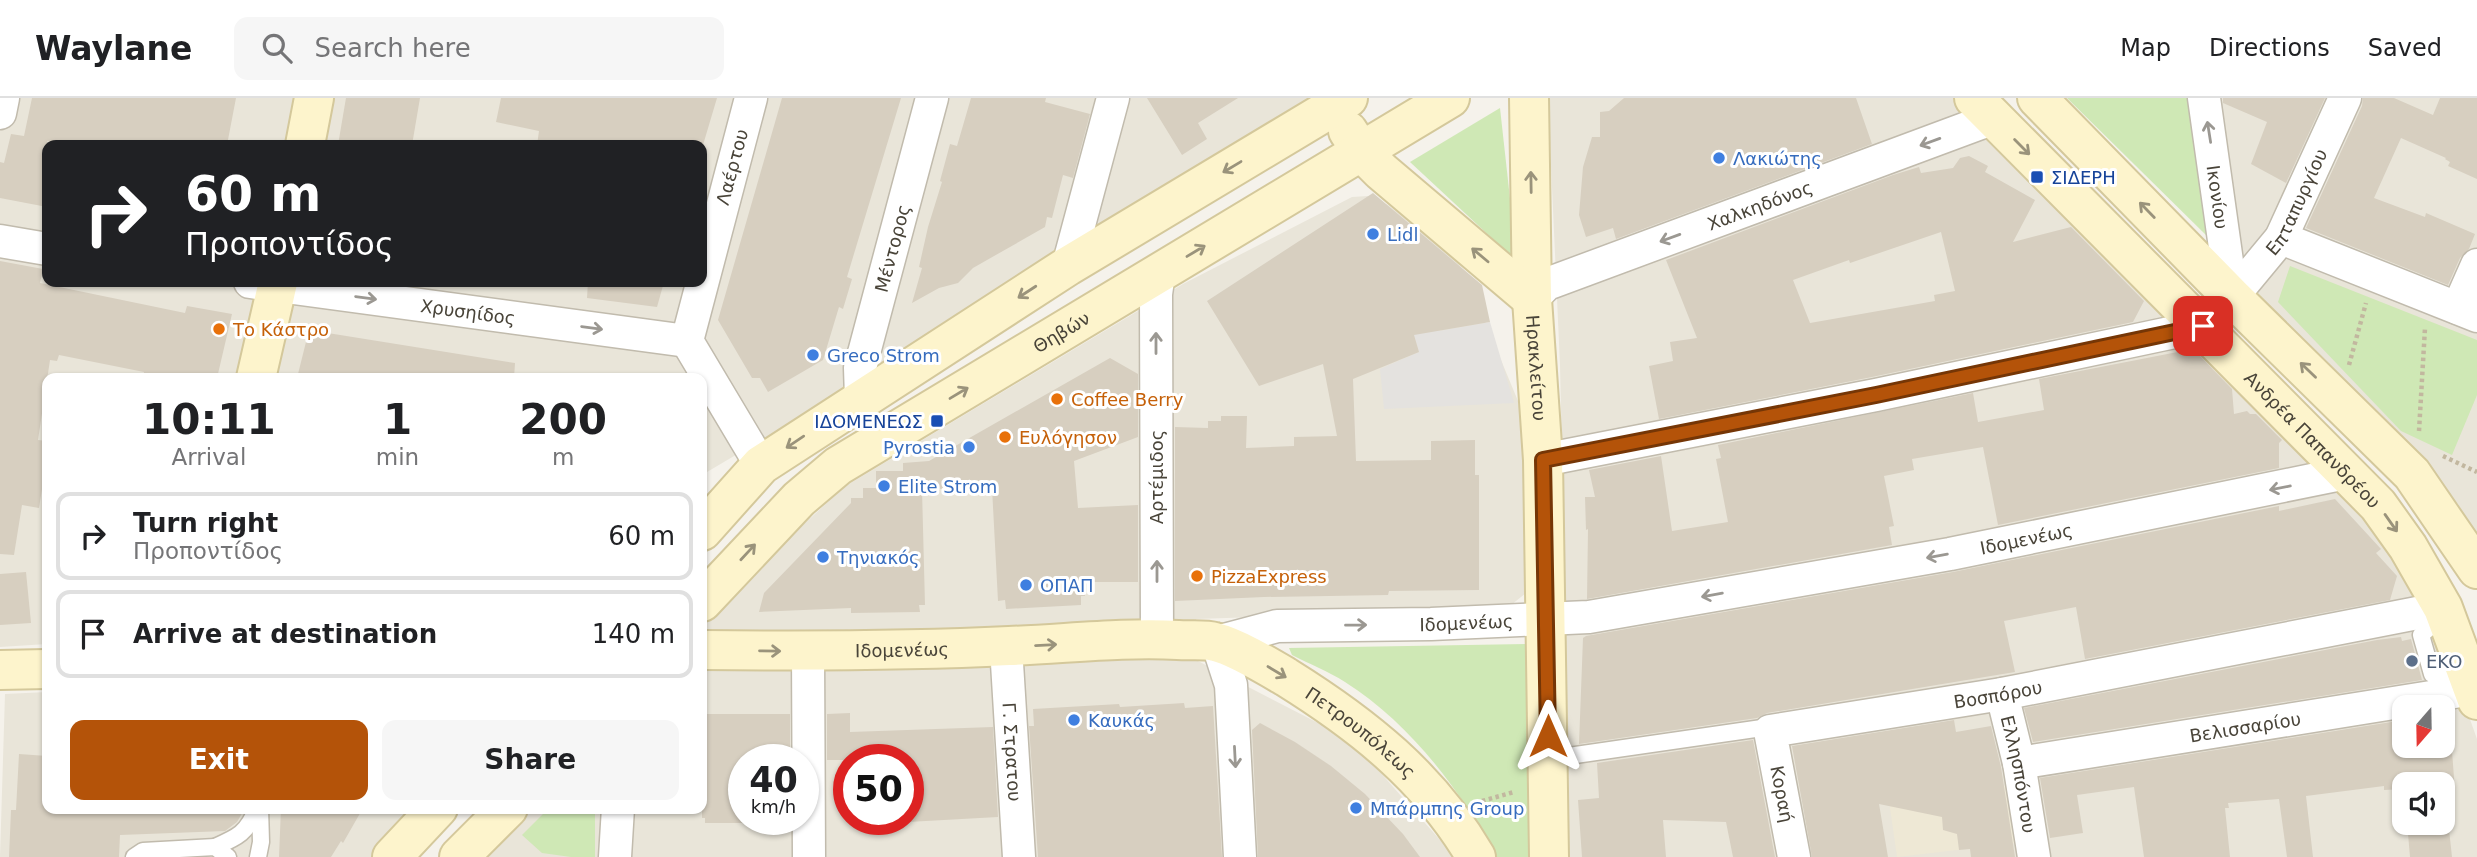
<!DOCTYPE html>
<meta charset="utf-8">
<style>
body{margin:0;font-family:"DejaVu Sans",sans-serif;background:#f6f6f6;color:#202124;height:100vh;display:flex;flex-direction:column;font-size:26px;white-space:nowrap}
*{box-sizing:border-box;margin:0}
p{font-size:23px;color:#757577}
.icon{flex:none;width:38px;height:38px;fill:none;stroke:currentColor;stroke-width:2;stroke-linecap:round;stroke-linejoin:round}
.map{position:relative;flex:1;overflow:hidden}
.side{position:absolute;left:42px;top:275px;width:665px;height:441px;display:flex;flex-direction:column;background:#fff;border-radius:14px;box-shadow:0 2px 5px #0004}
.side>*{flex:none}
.banner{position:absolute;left:42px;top:42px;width:665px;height:147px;border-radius:14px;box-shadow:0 2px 5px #0004;background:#202124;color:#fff;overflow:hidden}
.needle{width:46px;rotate:200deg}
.fabs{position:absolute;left:2392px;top:597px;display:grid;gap:14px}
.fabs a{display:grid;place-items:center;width:63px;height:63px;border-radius:14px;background:#fff;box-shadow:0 2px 5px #0004;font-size:35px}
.speed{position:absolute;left:728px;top:646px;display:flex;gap:14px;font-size:35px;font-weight:700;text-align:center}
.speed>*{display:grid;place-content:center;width:91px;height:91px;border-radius:50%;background:#fff;box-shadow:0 2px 5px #0004;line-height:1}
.speed small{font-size:18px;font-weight:400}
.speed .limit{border:10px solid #d22;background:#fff;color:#111}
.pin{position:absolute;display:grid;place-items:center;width:60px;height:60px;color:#fff;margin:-30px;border-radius:14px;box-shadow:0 4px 10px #0006}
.me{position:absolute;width:77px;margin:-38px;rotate:0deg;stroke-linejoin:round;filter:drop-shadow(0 0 5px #0008)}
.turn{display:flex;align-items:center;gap:24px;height:147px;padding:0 28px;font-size:32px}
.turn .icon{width:91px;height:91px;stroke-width:2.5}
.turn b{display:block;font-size:49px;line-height:60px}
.eta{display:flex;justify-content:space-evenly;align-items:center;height:119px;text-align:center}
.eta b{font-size:42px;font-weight:700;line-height:49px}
.cta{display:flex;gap:14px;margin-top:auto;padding:14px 28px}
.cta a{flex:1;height:80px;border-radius:14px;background:#b45309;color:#fff;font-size:28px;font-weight:700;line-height:80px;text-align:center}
.cta a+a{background:#f6f6f6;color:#202124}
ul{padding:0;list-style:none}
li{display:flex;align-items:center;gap:21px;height:88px;margin:0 14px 10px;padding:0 14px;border:4px solid #e0e0e0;border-radius:14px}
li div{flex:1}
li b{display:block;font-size:26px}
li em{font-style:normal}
header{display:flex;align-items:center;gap:42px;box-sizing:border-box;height:98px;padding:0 35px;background:#fff;border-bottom:2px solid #e0e0e0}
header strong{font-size:33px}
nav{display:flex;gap:38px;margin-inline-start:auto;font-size:24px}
.search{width:490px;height:63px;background:#f6f6f6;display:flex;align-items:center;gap:18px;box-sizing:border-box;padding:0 24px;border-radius:14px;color:#757577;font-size:26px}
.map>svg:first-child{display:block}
</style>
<header>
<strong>Waylane</strong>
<div class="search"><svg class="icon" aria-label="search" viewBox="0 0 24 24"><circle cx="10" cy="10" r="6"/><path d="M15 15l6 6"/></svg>Search here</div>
<nav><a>Map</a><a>Directions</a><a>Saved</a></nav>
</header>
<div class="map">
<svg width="2477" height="759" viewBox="0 0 2477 759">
<rect width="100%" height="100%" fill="#f5f2eb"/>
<!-- residential -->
<g fill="#e9e5d9" fill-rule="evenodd">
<path d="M0,0H1319L878,273L702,377V280H47V546L0,549ZM47,47H702V184H47Z"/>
<path d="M1548,0H1955L2302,342L2399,456L2440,537L2477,641V759H1564L1565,495L1560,267ZM2404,609H2443V648H2404ZM2404,686H2443V724H2404Z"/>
<path d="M2213,0H2477V439L2458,406L2238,175Z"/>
<path d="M1368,98L1388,107L1452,157L1464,173L1518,303L1524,335L1526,495L1506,511L1196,521L1198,563L1322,627L1372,665L1455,759H477L527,711L702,710V526L732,493L844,389L1183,186L1352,99ZM744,662H803V721H744ZM849,662H908V721H849Z"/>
<path d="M47,594V710L419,711L372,759H0L5,596Z"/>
</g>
<!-- education -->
<path fill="#eee8d5" d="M2009,687L2017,745L1897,759L1889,703Z"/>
<!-- green -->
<g fill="#cfe8b5">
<path d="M2067,0H2187L2209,140Z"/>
<path d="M1500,10L1516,155L1510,157L1410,64Z"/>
<path d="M2290,168L2477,242V297L2452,357L2401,333L2278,204Z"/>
<path d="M1531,546L1530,759H1497C1460,692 1411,626 1345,584C1328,573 1309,566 1292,557L1289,550Z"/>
<path d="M548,711H595V759H571L542,755L522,737Z"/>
</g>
<!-- parking -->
<path fill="#e4e2df" d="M1425,213L1439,233L1490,224L1514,305L1384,311L1380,271L1419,254L1411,227Z"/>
<!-- building -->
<g fill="#d7cfc0" fill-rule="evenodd">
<path d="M32,0H236L227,47H72L47,43V109L0,100V64L4,65L11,36L24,38Z"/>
<path d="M346,0H420L412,47H338Z"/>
<path d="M501,0H717L703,47H537L539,33L496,24Z"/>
<path d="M782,0H901L847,179L852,181L843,211L839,209L823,262L768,294L760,280H752L718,222Z"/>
<path d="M971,0H1046L1045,4L1090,16L1073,80L1063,77L1052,120L1047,119L1045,129L973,170L958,185L939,190L912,205L922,170L919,169L928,129L942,84L940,83L950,46L957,48Z"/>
<path d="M1147,0H1238L1198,25L1207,41L1182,57Z"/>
<path d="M1624,0H1856L1872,46L1616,141L1613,130L1586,139L1579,117L1583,69L1592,39H1600V14L1609,13Z"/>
<path d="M2223,0H2325L2286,85L2251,66L2267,24L2223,5Z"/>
<path d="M2363,0H2394L2433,17L2440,0H2477V81L2448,68L2450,64L2445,61L2446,60L2401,40L2374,100L2425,119L2426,115L2475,136L2469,151L2460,160L2448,187L2306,130L2362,8Z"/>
<path d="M1969,58L1988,68L1985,74L2035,102L2013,144L2071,129L2144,203L2133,224L1872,279L1659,321L1649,268L1673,263L1670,244L1697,240L1666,162L1893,77L1919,69L1921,75L1953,70L1960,60ZM1941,134L1955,193L1934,197L1935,203L1810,225L1793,182L1849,162L1850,165Z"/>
<path d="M1373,95L1482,187L1490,224L1414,237L1419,254L1353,281L1356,363L1431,362V343L1475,342V377H1479V492L1389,493L1388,497L1264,499L1175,503V329L1208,330V323H1221V318H1247L1246,350L1294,348V339L1337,338L1323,266L1259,288L1207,203Z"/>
<path d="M0,163L43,171L40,185L185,215L187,208L232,216L217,280H143L144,274L59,257L57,263L50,262L38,342L47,343V373L45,372L39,410L22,407L14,457L0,456Z"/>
<path d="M588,184H664L657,209L587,200Z"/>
<path d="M309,232L515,265L514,280H297Z"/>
<path d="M2193,251L2232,291L2234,316L2247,313L2250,316H2256L2282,342L2279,345V370L1998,427L1983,349L1912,361L1914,372L1884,378L1894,428L1889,429L1892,447L1587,501L1588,431L1586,432L1585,399H1595L1589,372L1661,358L1672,433L1728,424L1716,361L1721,360L1718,347L1973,295L1978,324L2044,312L2039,281Z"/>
<path d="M1110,260L1138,276V339L1074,363L1078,410L1138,407V484H1084L1085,498H1081V507L1006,511L1005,502L998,503L992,390L922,391L925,507H919L920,514L851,515V510L759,514L764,495L851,405V400H863V390H876V373H903V365L929,363Z"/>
<path d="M2335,401L2381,451L2376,455L2397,478L2390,502L2085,561L2076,509L2004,523L2015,574L1767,615L1757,620L1579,646L1583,540L1586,538L1953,474L2279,408V413Z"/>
<path d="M26,474L31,525L0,527V476Z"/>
<path d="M2401,539L2402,543L2411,541L2422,582L2033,644L2024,610L2377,542Z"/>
<path d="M1184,605L1185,610L1213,608L1222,759H1038L1029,628H1034L1033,611L1119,606L1120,609Z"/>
<path d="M850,615V634L993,629L998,719L908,724V662H827V616Z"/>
<path d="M702,616H790V662H744V725H705V720H702Z"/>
<path d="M1954,622L1956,634L1991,628L2001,669L2015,759H1971L1970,751L1959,752L1957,736L1943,732L1942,719L1879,706L1888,759H1812L1792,648Z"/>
<path d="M2404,622V648H2443V626H2450L2455,693L2445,694L2452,759H2410L2407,724H2443V686H2404V699V691L2384,692V688L2306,698L2313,759H2287L2279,701L2228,705L2229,710H2225L2230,759H2144L2134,689L2077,697L2083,735L2050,740L2040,680Z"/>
<path d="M1260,625L1295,644L1331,668L1365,696L1403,736L1420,759H1258L1252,632Z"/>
<path d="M1753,642L1775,759H1733L1726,724L1663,722L1666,759H1582L1578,702L1599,700L1597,665Z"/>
<path d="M19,656L47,658V710H245L237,724L225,733L120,737L119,759H9L11,712H16Z"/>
<path d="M281,710H363L343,745L341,743L331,759H279Z"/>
</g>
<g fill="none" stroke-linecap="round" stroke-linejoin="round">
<defs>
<g id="lane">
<path d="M2445,516L2421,537L2432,576L2465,584"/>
<path d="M1548,661L1762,630L1770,633"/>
<path d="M215,749C238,739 247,735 257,710"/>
<path d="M134,759L143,753L215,749L228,759"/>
<path d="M258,759L261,744L260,710"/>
</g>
<g id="street">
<path d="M751,0L687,243L761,367"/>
<path id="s1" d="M2204,0L2232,199"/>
<path d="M0,15L3,0"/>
<path d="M2281,140L2477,218"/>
<path d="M0,143L47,151"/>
<path d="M1068,168L1113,0"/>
<path id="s2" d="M250,184L687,243"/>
<path id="s3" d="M2232,199L2281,140L2345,0"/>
<path id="s4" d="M1532,201L1547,186L1994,20"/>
<path d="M2458,210L2477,167"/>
<path id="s5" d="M861,300L860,270L932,0"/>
<path d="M1543,362L1876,297L2203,228"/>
<path d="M1157,541L1156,196L1159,175"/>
<path id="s6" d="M1006,549L1019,759"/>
<path d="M808,553L809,759"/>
<path id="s7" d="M2002,596L2019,665L2034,759"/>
<path id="s8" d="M2019,665L2431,599L2472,590"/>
<path d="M615,759L618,710"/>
<path id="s9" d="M1240,759L1231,587L1217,544L1277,528L1431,526L1589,519L1950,456L2346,375"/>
<path id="s10" d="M1794,759L1770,633L2002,596L2443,510"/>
</g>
<g id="secondary">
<path id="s11" d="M1529,0L1532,201L1543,362L1549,759"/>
<path id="s12" d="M1974,0L2378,407L2408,449L2443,510L2477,602"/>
<path d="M2037,0L2232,199L2412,376L2477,471"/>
<path d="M1348,33L1361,53L1381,73L1532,201"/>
<path d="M305,47L314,0"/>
<path d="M256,280L278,184"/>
<path d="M702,433L761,367L1068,168L1348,0"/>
<path id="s13" d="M702,504L799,401L838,368L1450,0"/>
<path id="s14" d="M702,552C804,553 907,553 1009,548C1065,546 1122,539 1178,542C1190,543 1204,541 1215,544C1234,548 1269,569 1286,579C1363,627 1430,680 1476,759"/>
<path d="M0,572L47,571"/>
<path d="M392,759L438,710"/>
<path d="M459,759L508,710"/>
</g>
</defs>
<!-- lane casing -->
<use href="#lane" stroke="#c1bbad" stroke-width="19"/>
<!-- street casing -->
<use href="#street" stroke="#c1bbad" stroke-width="35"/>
<!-- secondary casing -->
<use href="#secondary" stroke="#d4c89b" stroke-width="42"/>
<!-- path -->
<g stroke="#c2b79f" stroke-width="4.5" stroke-dasharray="3.5 3.5" stroke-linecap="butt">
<path d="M2349,267L2366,205"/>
<path d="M2419,333L2425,230"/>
<path d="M2443,358L2477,374"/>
<path d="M1482,703L1514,694"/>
</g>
<!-- lane -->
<use href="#lane" stroke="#fff" stroke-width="16"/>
<!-- street -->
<use href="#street" stroke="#fff" stroke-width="32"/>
<!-- secondary -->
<use href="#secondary" stroke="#fdf4cc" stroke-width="38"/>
</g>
<!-- one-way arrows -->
<defs><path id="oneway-shaft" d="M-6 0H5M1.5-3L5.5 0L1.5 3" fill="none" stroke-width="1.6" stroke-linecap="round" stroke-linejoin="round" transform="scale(1.75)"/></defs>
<g stroke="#9b9892">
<use href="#oneway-shaft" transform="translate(2209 34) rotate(-99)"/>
<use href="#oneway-shaft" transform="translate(1930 44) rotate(160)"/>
<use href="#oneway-shaft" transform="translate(1670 140) rotate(160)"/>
<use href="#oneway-shaft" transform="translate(366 200) rotate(8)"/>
<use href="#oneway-shaft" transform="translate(592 230) rotate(8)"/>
<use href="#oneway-shaft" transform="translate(1156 245) rotate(-90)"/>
<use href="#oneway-shaft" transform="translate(2280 390) rotate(169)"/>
<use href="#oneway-shaft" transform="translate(1937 458) rotate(170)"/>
<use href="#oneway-shaft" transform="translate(1157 473) rotate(-90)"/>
<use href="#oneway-shaft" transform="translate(1712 497) rotate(170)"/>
<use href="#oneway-shaft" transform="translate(1356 527) rotate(-1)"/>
<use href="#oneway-shaft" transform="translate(1235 659) rotate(87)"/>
</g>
<g stroke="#9a937b">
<use href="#oneway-shaft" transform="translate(2022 49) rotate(45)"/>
<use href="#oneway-shaft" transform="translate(1232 69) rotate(149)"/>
<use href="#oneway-shaft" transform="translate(1531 84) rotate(-91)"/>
<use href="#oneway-shaft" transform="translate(2147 112) rotate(-134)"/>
<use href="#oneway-shaft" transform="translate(1196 153) rotate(-31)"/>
<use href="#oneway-shaft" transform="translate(1480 157) rotate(-140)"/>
<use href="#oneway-shaft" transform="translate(1027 194) rotate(147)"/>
<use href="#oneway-shaft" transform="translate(2308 272) rotate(-136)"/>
<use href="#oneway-shaft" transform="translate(959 295) rotate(-31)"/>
<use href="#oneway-shaft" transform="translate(795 344) rotate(146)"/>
<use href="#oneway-shaft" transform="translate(2391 425) rotate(55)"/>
<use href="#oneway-shaft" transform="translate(748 454) rotate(-47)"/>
<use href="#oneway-shaft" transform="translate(1046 547) rotate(-3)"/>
<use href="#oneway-shaft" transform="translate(770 553) rotate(1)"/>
<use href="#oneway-shaft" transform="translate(1277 574) rotate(31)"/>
</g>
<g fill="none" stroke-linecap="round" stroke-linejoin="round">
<defs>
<path id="route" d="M1548,638L1543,362L1876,297L2203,228"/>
</defs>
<!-- route casing -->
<use href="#route" stroke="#753606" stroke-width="18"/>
<!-- route -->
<use href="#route" stroke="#b45309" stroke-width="12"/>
</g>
<!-- markers -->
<g fill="#3f7fe0" stroke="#fff" stroke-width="2.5">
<circle cx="1719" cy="60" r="7"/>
<circle cx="1373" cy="136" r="7"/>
<circle cx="813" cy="257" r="7"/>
<circle cx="969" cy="349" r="7"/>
<circle cx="884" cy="388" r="7"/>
<circle cx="823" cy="459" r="7"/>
<circle cx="1026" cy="487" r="7"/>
<circle cx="1074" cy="622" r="7"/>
<circle cx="1356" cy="710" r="7"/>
</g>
<g fill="#1a4fb4" stroke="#fff" stroke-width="2.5">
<rect x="2030" y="72" width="14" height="14" rx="3.5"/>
<rect x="930" y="316" width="14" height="14" rx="3.5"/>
</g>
<g fill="#e8710a" stroke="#fff" stroke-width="2.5">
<circle cx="219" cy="231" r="7"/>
<circle cx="1057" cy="301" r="7"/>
<circle cx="1005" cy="339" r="7"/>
<circle cx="1197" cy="478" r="7"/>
</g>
<circle fill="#5c6f8a" stroke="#fff" stroke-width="2.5" cx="2412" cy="563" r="7"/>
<g text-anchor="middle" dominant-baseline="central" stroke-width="6" stroke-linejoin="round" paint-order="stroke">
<!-- shop labels -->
<g font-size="18" fill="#366cbe" stroke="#fff" text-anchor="start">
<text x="1733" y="60">Λακιώτης</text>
<text x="1387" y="136">Lidl</text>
<text x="827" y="257">Greco Strom</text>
<text x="955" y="349" text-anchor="end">Pyrostia</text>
<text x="898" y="388">Elite Strom</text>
<text x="837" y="459">Τηνιακός</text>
<text x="1040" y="487">ΟΠΑΠ</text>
<text x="1088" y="622">Καυκάς</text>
<text x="1370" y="710">Μπάρμπης Group</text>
</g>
<!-- street labels -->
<g font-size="18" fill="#494439" stroke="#fff">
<text transform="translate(732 69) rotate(-75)">Λαέρτου</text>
<text stroke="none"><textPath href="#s1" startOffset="100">Ικονίου</textPath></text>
<text stroke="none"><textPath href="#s3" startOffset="116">Επταπυργίου</textPath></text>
<text stroke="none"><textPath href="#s4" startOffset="248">Χαλκηδόνος</textPath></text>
<text stroke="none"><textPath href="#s5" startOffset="154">Μέντορος</textPath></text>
<text stroke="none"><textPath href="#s2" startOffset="220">Χρυσηίδος</textPath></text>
<text stroke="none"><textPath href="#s13" startOffset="453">Θηβών</textPath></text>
<text stroke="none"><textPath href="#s11" startOffset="270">Ηρακλείτου</textPath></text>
<text stroke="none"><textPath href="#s12" startOffset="481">Ανδρέα Παπανδρέου</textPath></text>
<text transform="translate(1156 379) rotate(-90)">Αρτέμιδος</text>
<text stroke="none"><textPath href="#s9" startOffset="1036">Ιδομενέως</textPath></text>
<text stroke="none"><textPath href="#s9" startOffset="469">Ιδομενέως</textPath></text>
<text stroke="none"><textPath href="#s14" startOffset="200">Ιδομενέως</textPath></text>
<text stroke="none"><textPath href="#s10" startOffset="359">Βοσπόρου</textPath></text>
<text stroke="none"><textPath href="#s8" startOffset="229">Βελισσαρίου</textPath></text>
<text stroke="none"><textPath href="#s14" startOffset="686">Πετρουπόλεως</textPath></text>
<text stroke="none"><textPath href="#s6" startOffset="105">Γ. Στρατου</textPath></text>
<text stroke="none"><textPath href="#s7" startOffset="82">Ελλησπόντου</textPath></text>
<text transform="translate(1782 696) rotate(79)">Κοραή</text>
</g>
<!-- transit labels -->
<g font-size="18" fill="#164399" stroke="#fff" text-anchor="start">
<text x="2051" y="79">ΣΙΔΕΡΗ</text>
<text x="923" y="323" text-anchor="end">ΙΔΟΜΕΝΕΩΣ</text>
</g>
<!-- food labels -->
<g font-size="18" fill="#c56008" stroke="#fff" text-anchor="start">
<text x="233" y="231">Το Κάστρο</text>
<text x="1071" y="301">Coffee Berry</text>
<text x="1019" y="339">Ευλόγησον</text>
<text x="1211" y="478">PizzaExpress</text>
</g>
<!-- service labels -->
<g font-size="18" fill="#4e5e75" stroke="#fff" text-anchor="start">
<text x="2426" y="563">EKO</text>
</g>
</g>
</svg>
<div class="fabs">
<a><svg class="needle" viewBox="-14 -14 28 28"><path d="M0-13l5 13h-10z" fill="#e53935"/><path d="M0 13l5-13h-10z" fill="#757577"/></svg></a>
<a><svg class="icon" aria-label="sound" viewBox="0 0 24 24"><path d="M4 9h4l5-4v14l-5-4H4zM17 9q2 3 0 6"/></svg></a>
</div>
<div class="speed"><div>40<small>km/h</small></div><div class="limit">50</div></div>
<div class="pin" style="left:2203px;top:228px;background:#d93025"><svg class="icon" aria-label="arrive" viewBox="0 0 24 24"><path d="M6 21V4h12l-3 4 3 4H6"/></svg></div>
<svg class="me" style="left:1548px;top:638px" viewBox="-20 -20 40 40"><path d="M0-17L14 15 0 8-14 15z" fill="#b45309" stroke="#fff" stroke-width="4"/></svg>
<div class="banner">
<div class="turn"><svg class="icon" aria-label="right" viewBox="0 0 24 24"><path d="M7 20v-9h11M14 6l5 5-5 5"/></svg><div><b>60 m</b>Προποντίδος</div></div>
</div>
<section class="side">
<div class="eta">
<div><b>10:11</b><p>Arrival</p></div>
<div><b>1</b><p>min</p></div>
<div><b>200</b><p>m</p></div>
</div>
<ul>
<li><svg class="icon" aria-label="right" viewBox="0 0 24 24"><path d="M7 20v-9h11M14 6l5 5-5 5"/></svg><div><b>Turn right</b><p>Προποντίδος</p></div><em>60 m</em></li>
<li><svg class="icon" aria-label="arrive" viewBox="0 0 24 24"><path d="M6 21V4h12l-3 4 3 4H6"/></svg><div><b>Arrive at destination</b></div><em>140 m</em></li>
</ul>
<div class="cta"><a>Exit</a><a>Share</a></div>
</section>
</div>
